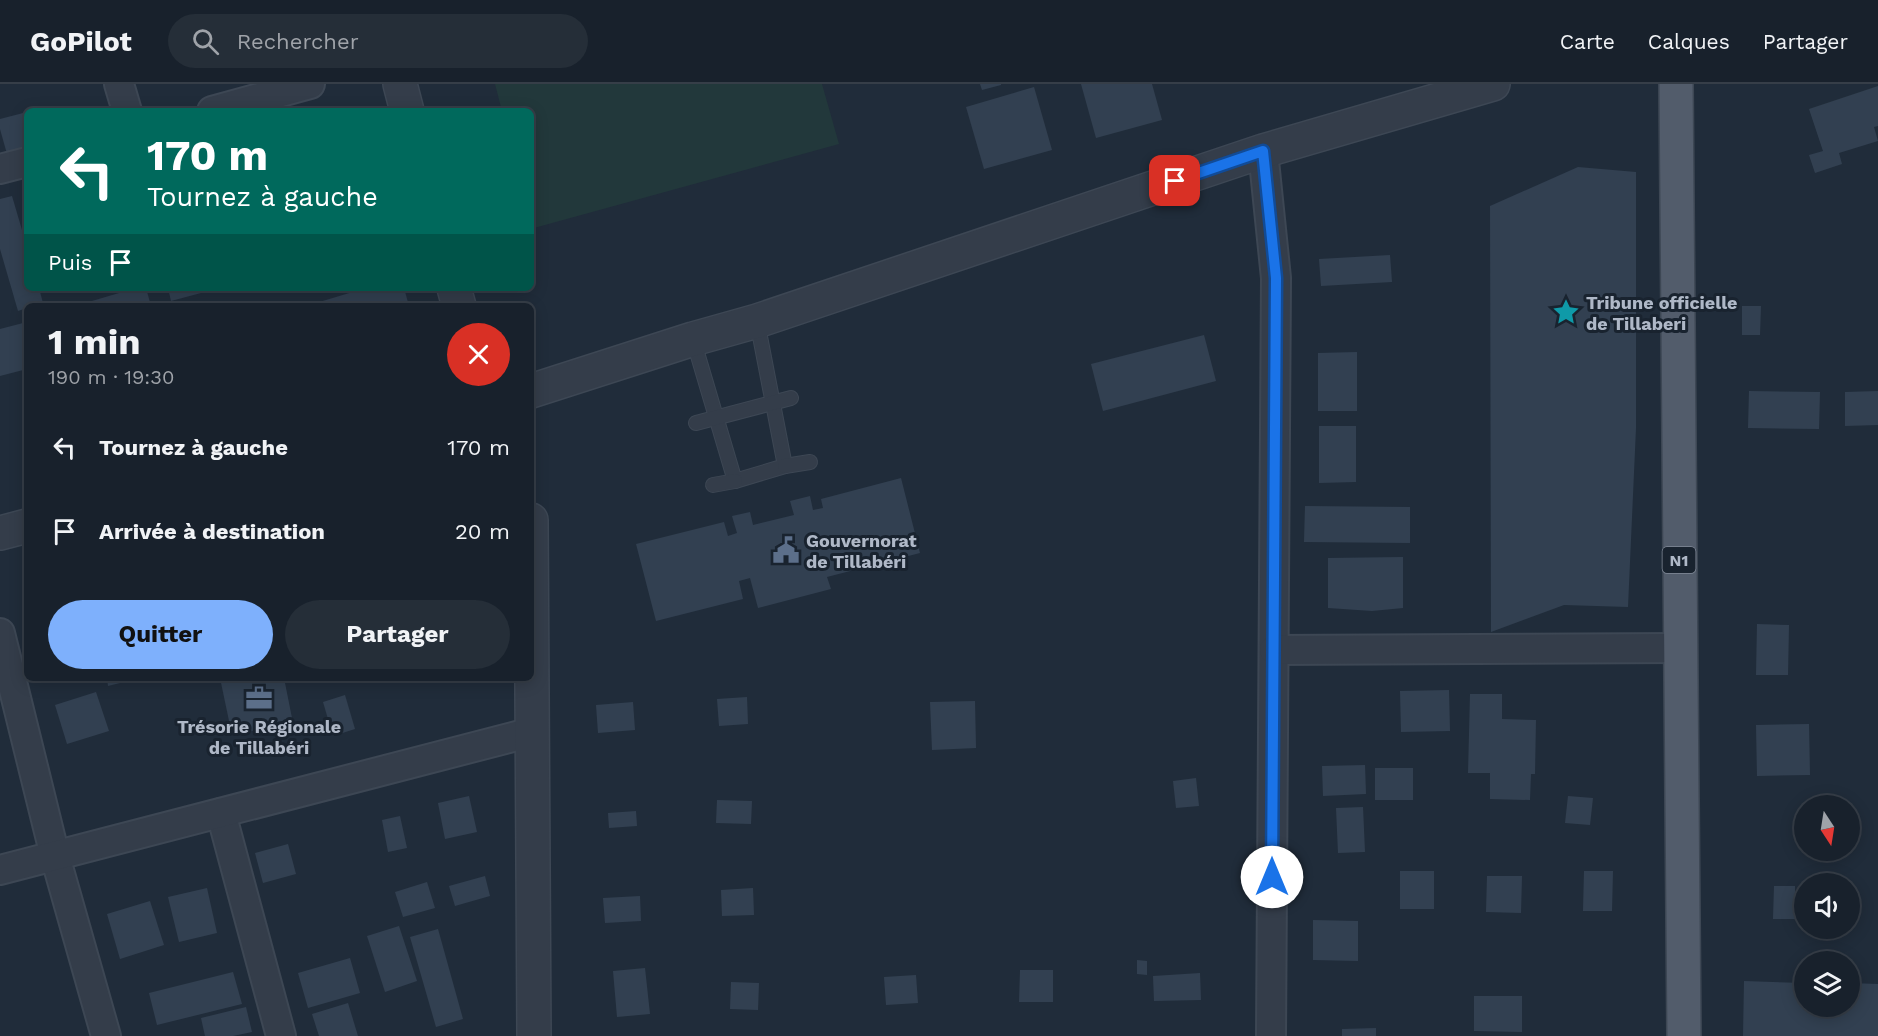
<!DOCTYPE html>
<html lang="fr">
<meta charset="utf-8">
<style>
body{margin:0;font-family:"Work Sans",sans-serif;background:#252e38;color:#f1f3f6;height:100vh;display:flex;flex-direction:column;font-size:22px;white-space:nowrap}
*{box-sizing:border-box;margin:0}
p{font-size:20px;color:#9fa3a9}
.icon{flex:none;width:33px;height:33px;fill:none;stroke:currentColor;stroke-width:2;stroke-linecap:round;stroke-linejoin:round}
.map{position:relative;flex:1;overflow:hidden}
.panel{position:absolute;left:24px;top:219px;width:510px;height:378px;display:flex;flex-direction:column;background:#18212c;border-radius:9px;box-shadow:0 3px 15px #0003,0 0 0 2px #363e48}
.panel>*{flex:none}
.banner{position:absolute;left:24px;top:24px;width:510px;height:183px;border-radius:9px;box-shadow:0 3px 15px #0003,0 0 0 2px #363e48;background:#00695c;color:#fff;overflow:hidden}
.needle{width:39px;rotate:168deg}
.buttons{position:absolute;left:1794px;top:711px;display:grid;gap:12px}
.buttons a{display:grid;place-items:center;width:66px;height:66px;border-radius:50%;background:#18212c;box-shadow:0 3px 15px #0003,0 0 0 2px #363e48;font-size:30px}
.pin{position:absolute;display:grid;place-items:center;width:51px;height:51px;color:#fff;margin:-26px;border-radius:12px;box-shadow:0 3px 9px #0006}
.me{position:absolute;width:66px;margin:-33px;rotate:0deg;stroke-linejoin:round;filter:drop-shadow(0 0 4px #0008)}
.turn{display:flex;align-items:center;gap:21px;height:126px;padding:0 24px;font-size:27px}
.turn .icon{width:78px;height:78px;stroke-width:2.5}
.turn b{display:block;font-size:42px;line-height:51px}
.then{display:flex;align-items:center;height:57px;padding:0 24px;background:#0003;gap:12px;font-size:22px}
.round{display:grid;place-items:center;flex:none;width:63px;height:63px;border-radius:32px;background:#252e38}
.overview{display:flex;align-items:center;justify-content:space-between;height:102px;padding:0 24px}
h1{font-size:36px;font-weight:700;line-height:45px}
.button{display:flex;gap:12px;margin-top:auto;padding:12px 24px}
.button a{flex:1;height:69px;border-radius:36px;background:#7eb0fc;color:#111;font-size:24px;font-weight:700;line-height:69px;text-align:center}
.button a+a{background:#252e38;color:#f1f3f6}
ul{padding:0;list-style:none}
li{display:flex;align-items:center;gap:18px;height:84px;padding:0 24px}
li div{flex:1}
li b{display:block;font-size:22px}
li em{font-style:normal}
header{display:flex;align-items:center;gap:36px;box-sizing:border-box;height:84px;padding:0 30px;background:#18212c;border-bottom:2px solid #363e48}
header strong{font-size:28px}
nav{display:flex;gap:33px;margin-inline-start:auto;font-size:21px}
.search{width:420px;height:54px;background:#252e38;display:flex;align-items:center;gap:15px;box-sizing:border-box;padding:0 21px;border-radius:33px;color:#9fa3a9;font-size:22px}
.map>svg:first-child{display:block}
</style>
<header>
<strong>GoPilot</strong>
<div class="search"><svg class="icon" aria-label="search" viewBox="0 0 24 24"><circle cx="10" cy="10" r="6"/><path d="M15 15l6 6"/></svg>Rechercher</div>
<nav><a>Carte</a><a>Calques</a><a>Partager</a></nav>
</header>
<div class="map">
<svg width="1878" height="952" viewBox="0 0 1878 952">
<rect width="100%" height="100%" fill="#202c3a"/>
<!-- green -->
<path fill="#22383b" d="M495,0H822L839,60L534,144L531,132V27H502Z"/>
<!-- building -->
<g fill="#324051">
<path d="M980,0H1001V1L982,6Z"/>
<path d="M1081,0H1152L1162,36L1096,54Z"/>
<path d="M1878,2V42L1874,43L1878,57L1839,69L1842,80L1815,89L1809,71L1823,67L1809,25Z"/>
<path d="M1034,3L1052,66L984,85L966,23Z"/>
<path d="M27,28V64L7,70L0,45V35Z"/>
<path d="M1578,83L1636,88V344L1628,523L1564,521L1491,548L1490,122Z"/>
<path d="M12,112L27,163V204H39L43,219L27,222V224L18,227L0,165V115Z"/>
<path d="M1390,171L1392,198L1321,202L1319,175Z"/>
<path d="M136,204H146L151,222H75Z"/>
<path d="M168,204H216V205L171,217Z"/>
<path d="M366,204H404L409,222H306Z"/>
<path d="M1742,222H1761L1760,251H1742Z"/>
<path d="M23,239L27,254V285L0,292V245Z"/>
<path d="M1204,251L1216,297L1103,327L1091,280Z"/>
<path d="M1357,268V327H1318V269Z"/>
<path d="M1749,307L1820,308L1819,345L1748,344Z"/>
<path d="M1878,307V341L1845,342V308Z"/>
<path d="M1319,342H1356V398L1319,399Z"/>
<path d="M901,394L920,469L827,493L831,505L758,524L750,494L739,497L743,515L656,537L636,460L724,438L728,452L737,449L732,432L750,428L753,441L794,431L790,417L810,412L813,426L823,424L821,415Z"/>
<path d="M1305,422L1410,423V459L1304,458Z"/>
<path d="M1403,473V524L1372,527L1328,524V474Z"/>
<path d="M1757,540L1789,541L1788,591H1756Z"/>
<path d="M107,594H136V595L108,602Z"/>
<path d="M220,594H284L293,639L232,651Z"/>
<path d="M1449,606L1450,647L1401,648L1400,607Z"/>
<path d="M96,608L109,647L67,660L55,621Z"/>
<path d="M1470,610H1502V635L1536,636L1535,690H1531L1530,716L1490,715V689H1468Z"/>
<path d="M345,611L355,645L333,652L323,618Z"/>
<path d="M747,613L748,640L719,642L717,615Z"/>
<path d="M975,617L976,664L932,666L930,618Z"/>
<path d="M633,618L635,646L598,649L596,621Z"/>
<path d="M1809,640L1810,691L1757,692L1756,641Z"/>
<path d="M1365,681L1366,710L1323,712L1322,682Z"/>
<rect x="1375" y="684" width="38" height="32"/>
<path d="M1196,694L1199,722L1176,724L1173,697Z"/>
<path d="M469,712L477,748L445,755L438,719Z"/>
<path d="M1568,712L1593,714L1590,741L1565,739Z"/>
<path d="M717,716L752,717L751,740L716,739Z"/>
<path d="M1363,723L1365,768L1338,769L1336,724Z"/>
<path d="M636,727L637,742L609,744L608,729Z"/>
<path d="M400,732L407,764L388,768L382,736Z"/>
<path d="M288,760L296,790L263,799L255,769Z"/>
<rect x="1400" y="787" width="34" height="38"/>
<path d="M1584,787H1613L1612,827H1583Z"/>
<path d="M485,792L490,812L455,822L449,802Z"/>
<path d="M1487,792H1522L1521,829L1486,828Z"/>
<path d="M427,798L435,824L403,833L395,808Z"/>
<path d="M1774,802H1795V835H1773Z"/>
<path d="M207,804L217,849L179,858L168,813Z"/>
<path d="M753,804L754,831L722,832L721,806Z"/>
<path d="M640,812L641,837L605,839L603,814Z"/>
<path d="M150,817L164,861L120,875L107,830Z"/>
<path d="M1313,836L1358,837V877L1313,876Z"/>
<path d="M399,842L417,897L385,908L367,852Z"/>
<path d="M438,845L463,935L436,943L410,853Z"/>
<path d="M350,874L360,909L308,924L298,889Z"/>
<path d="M1137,876L1147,877V891L1137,890Z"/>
<path d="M645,884L650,930L617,933L613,887Z"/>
<path d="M1020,886H1053V918H1019Z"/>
<path d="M233,888L242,920L157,941L149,909Z"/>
<path d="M1200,889L1201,916L1154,917L1153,892Z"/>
<path d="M916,891L918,919L886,921L884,893Z"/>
<path d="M1744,897L1804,899V922H1850V899L1878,900V952H1743Z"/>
<path d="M731,898L759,899L758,926L730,925Z"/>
<path d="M1474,912H1522V948L1474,947Z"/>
<path d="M348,919L358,952H319L312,930Z"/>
<path d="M246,923L252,948L233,952H205L201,934Z"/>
<path d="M1376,944V952H1342V945Z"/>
</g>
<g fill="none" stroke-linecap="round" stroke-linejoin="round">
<defs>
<g id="service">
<path d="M693,255L735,397L785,382L757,237"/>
<path d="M696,339L791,314"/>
<path d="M785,382L810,378"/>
<path d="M713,401L735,397"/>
</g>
<g id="minor">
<path d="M119,0L127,27"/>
<path d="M212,27L310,0"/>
<path d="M1263,67L1276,194L1271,952"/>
<path d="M0,85L27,78"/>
<path d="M0,549L55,772L106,952"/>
<path d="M1274,566L1679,564"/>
<path d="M221,729L281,952"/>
<path d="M0,786L532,648"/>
</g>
<g id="tertiary">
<path d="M400,0L407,27"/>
<path d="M454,204L459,222"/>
<path d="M531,307L693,255L757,237L1263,67L1493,0"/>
<path d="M531,436L534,952"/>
<path d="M0,449L27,442"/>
</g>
<path id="primary" d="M1676,0L1684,952"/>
</defs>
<!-- service casing -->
<use href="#service" stroke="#3d4754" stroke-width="16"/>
<!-- minor casing -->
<use href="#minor" stroke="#3d4754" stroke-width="32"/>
<!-- tertiary casing -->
<use href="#tertiary" stroke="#3d4754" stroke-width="36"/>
<!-- primary casing -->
<use href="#primary" stroke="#3d4754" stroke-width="36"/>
<!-- service -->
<use href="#service" stroke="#343d4a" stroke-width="14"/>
<!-- minor -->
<use href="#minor" stroke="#343d4a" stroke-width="28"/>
<!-- tertiary -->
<use href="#tertiary" stroke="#343d4a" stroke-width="33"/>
<!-- primary -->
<use href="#primary" stroke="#525c6b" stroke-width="33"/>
</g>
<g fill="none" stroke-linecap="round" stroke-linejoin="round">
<defs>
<path id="route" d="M1175,97L1263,67L1276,194L1272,793"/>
</defs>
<!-- route casing -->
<use href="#route" stroke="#114b97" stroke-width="15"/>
<!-- route -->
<use href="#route" stroke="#1a73e8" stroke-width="10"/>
</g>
<!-- icons -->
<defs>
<symbol id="sight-bare" viewBox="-9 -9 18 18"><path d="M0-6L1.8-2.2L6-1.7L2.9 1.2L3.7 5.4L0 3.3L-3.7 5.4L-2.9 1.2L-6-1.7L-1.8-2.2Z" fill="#0f9aa8" stroke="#19232f" stroke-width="2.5" paint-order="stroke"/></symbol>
<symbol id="civic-bare" viewBox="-9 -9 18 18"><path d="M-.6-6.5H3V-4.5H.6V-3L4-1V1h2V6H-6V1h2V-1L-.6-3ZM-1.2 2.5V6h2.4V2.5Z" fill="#5c6f8a" stroke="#19232f" stroke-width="2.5" paint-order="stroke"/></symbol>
<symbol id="office-bare" viewBox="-9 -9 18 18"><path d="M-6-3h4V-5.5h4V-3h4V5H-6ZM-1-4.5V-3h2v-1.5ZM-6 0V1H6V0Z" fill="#5c6f8a" stroke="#19232f" stroke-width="2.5" paint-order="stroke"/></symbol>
</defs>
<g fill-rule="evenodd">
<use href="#sight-bare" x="1547" y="209" width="38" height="38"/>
<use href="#civic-bare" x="767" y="447" width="38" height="38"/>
<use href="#office-bare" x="240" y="595" width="38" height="38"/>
</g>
<g text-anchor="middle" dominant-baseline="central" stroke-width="6" stroke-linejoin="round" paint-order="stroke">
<!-- shield labels -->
<rect fill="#19232f" stroke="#828b99" stroke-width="1.5" x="1662.5" y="463" width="33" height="26" rx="4.5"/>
<g font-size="16" font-weight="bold" fill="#afb8c7">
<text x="1679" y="476">N1</text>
</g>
<!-- poi labels -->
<g font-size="18" font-weight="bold" fill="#afb8c7" stroke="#19232f" text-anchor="start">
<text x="1586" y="218">Tribune officielle<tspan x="1586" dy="21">de Tillaberi</tspan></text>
<text x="806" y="456">Gouvernorat<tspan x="806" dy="21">de Tillabéri</tspan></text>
<text x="259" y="642" text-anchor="middle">Trésorie Régionale<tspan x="259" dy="21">de Tillabéri</tspan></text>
</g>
</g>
</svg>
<div class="buttons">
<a><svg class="needle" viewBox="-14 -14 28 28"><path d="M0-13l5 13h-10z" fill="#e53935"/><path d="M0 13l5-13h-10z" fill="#9fa3a9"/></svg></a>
<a><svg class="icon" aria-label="sound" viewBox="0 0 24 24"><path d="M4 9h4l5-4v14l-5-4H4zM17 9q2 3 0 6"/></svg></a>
<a><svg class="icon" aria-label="layers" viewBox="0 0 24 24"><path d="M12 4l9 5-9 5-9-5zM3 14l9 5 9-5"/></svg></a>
</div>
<div class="pin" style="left:1175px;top:97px;background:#d93025"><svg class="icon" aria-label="arrive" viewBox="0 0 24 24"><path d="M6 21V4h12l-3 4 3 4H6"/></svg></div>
<svg class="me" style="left:1272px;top:793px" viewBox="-20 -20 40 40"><circle r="19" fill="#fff"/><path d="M0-13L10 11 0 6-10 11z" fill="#1a73e8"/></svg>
<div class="banner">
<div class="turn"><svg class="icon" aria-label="left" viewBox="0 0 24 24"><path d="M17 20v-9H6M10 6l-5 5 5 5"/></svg><div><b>170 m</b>Tournez à gauche</div></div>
<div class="then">Puis<svg class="icon" aria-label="arrive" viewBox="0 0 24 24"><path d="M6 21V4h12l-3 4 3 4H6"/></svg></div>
</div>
<section class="panel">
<div class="overview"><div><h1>1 min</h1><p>190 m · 19:30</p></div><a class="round" style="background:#d93025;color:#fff"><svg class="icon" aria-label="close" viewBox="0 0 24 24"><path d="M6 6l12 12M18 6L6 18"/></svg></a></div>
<ul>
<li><svg class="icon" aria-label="left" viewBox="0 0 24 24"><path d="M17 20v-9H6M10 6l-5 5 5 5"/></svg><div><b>Tournez à gauche</b></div><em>170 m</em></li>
<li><svg class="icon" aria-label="arrive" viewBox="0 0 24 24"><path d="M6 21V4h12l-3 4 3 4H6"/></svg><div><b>Arrivée à destination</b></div><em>20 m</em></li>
</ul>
<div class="button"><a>Quitter</a><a>Partager</a></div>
</section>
</div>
